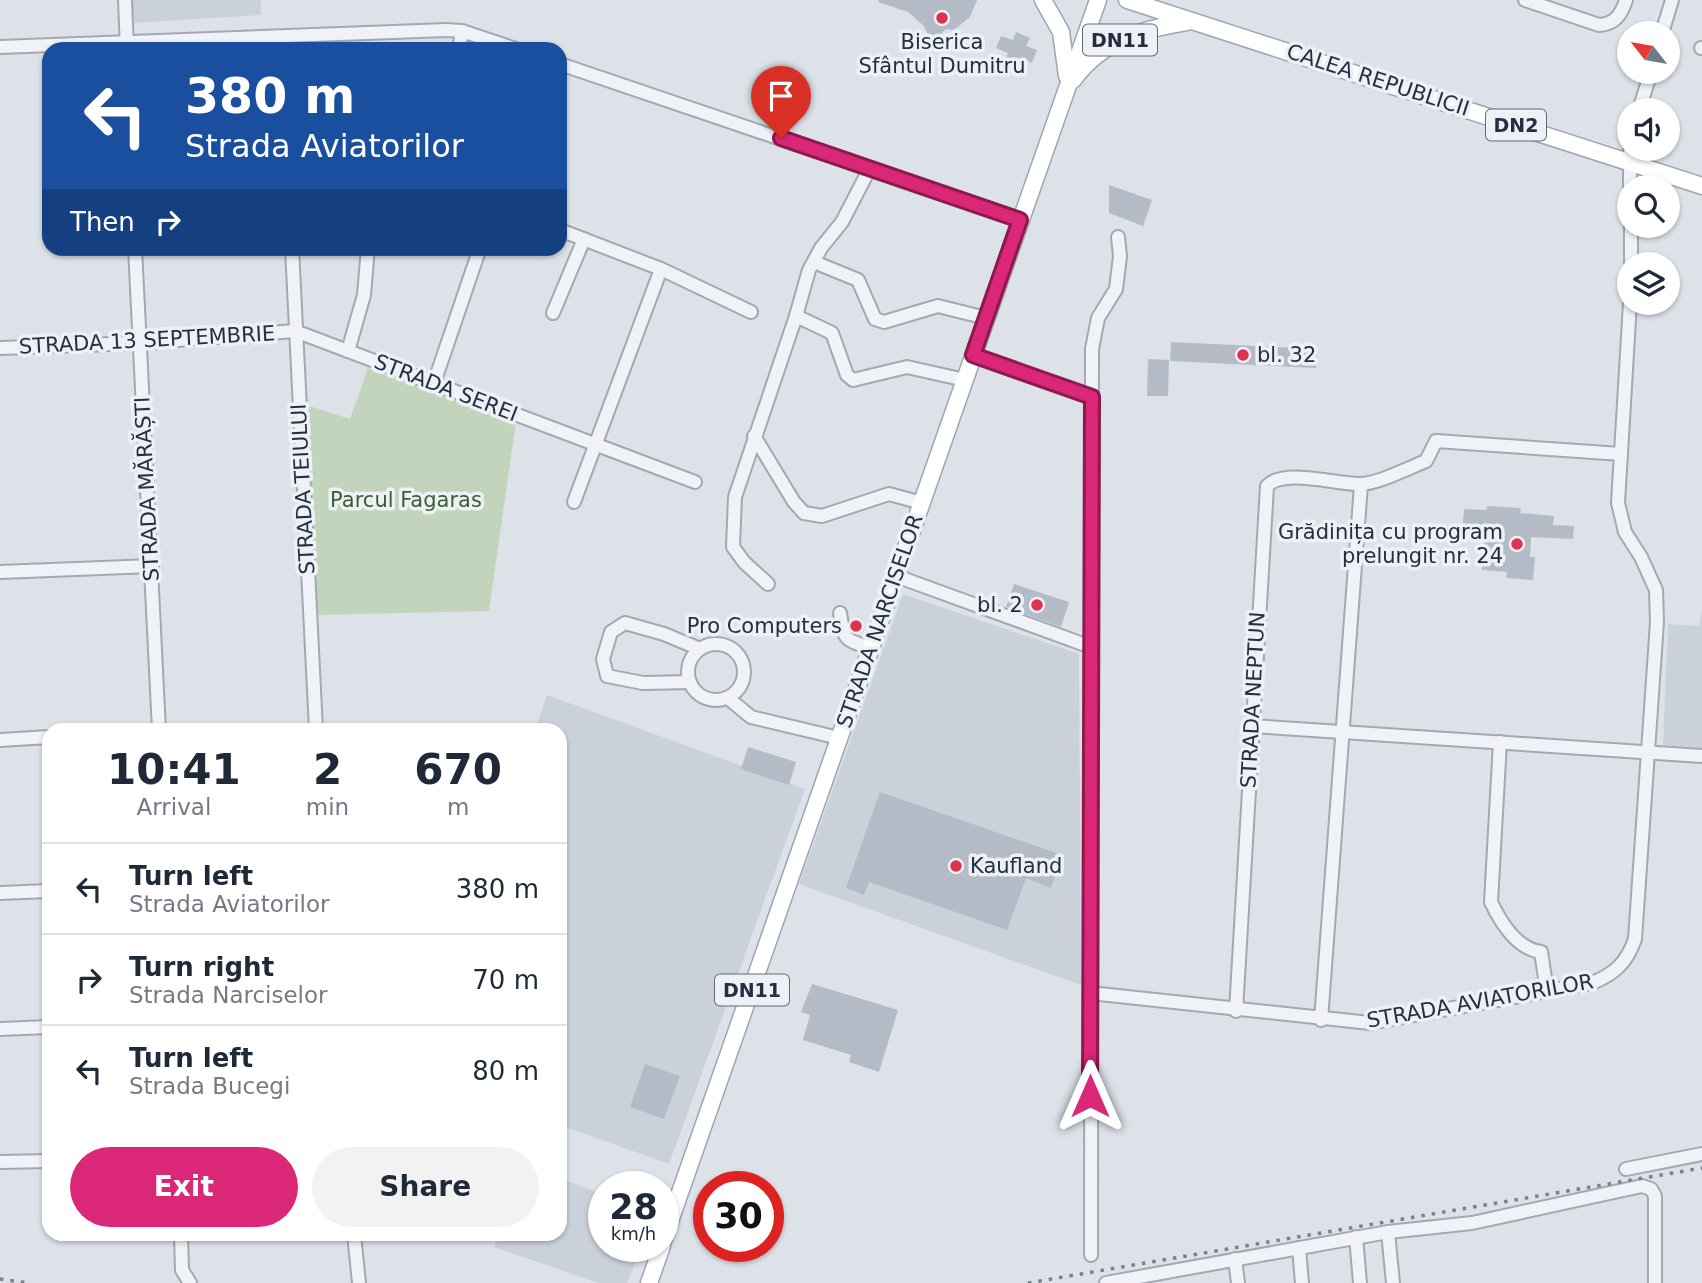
<!DOCTYPE html>
<meta charset="utf-8">
<style>
body{margin:0;font-family:"DejaVu Sans",sans-serif;background:#f2f2f3;color:#1f2937;height:100vh;display:flex;flex-direction:column;font-size:26px;white-space:nowrap}
*{box-sizing:border-box;margin:0}
p{font-size:23px;color:#747a83}
.icon{flex:none;width:38px;height:38px;fill:none;stroke:currentColor;stroke-width:2;stroke-linecap:round;stroke-linejoin:round}
.map{position:relative;flex:1;overflow:hidden}
.panel{position:absolute;left:42px;top:723px;width:525px;height:518px;display:flex;flex-direction:column;background:#fff;border-radius:21px;box-shadow:0 2px 5px #0004}
.panel>*{flex:none}
.top-card{position:absolute;left:42px;top:42px;width:525px;height:214px;border-radius:21px;box-shadow:0 2px 5px #0004;background:#1a4fa0;color:#fff;overflow:hidden}
.needle{width:46px;rotate:301deg}
.controls{position:absolute;left:1617px;top:21px;display:grid;gap:14px}
.controls a{display:grid;place-items:center;width:63px;height:63px;border-radius:50%;background:#fff;box-shadow:0 2px 5px #0004;font-size:35px}
.speed{position:absolute;left:588px;top:1171px;display:flex;gap:14px;font-size:35px;font-weight:700;text-align:center}
.speed>*{display:grid;place-content:center;width:91px;height:91px;border-radius:50%;background:#fff;box-shadow:0 2px 5px #0004;line-height:1}
.speed small{font-size:18px;font-weight:400}
.speed .limit{border:10px solid #d22;background:#fff;color:#111}
.pin{position:absolute;display:grid;place-items:center;width:60px;height:60px;color:#fff;margin:-72px -30px;border-radius:50% 50% 50% 0;rotate:-45deg;box-shadow:0 0 7px #0007}
.pin .icon{rotate:45deg}
.me{position:absolute;width:77px;margin:-38px;rotate:0deg;stroke-linejoin:round;filter:drop-shadow(0 0 5px #0008)}
.turn{display:flex;align-items:center;gap:24px;height:147px;padding:0 28px;font-size:32px}
.turn .icon{width:91px;height:91px;stroke-width:2.5}
.turn b{display:block;font-size:49px;line-height:60px}
.then{display:flex;align-items:center;height:66px;padding:0 28px;background:#0003;gap:14px;font-size:26px}
.eta{display:flex;justify-content:space-evenly;align-items:center;height:119px;text-align:center}
.eta b{font-size:42px;font-weight:800;line-height:49px}
.primary-button{display:flex;gap:14px;margin-top:auto;padding:14px 28px}
.primary-button a{flex:1;height:80px;border-radius:42px;background:#db2777;color:#fff;font-size:28px;font-weight:800;line-height:80px;text-align:center}
.primary-button a+a{background:#f2f2f3;color:#1f2937}
ul{padding:0;list-style:none}
li{display:flex;align-items:center;gap:21px;height:91px;padding:0 28px;border-top:2px solid #e0e1e3}
li div{flex:1}
li b{display:block;font-size:26px}
li em{font-style:normal}
.map>svg:first-child{display:block}
</style>
<div class="map">
<svg width="1702" height="1283" viewBox="0 0 1702 1283">
<rect width="100%" height="100%" fill="#dde2e9"/>
<!-- built -->
<g fill="#cbd1db">
<path d="M132,0H261V15L133,23Z"/>
<path d="M903,594L1079,654L1081,985L799,884Z"/>
<path d="M1702,609V749L1663,745L1668,624L1699,626Z"/>
<path d="M547,695L805,789L669,1164L560,1125V730H535Z"/>
<path d="M560,1178L604,1195V1246H642L627,1283H598L494,1247L500,1234H560Z"/>
</g>
<!-- green -->
<path fill="#c3d4bd" d="M368,368L516,422L489,611L315,615L303,404L350,419Z"/>
<!-- building -->
<g fill="#b4bbc6">
<path d="M879,0H977L970,17L954,30L946,29L938,37L928,35L924,26L908,12L878,2Z"/>
<path d="M1016,32L1030,38L1026,46L1037,50L1032,63L1020,58L1017,66L1005,61L1008,53L996,48L1001,36L1013,40Z"/>
<path d="M1109,185L1152,200L1143,226L1109,213Z"/>
<path d="M1171,342L1317,349L1316,368L1170,361Z"/>
<path d="M1148,359L1169,360L1168,396H1147Z"/>
<path d="M1488,506L1521,508L1520,513L1554,516L1553,525L1574,526L1573,539L1531,537L1530,557H1535L1533,580L1506,578L1507,572L1482,570L1485,534L1462,533L1464,509L1486,510Z"/>
<path d="M1014,584L1069,602L1061,627L1006,607Z"/>
<path d="M748,747L796,762L789,785L741,769Z"/>
<path d="M880,792L1062,855L1051,888L1026,878L1007,930L869,882L864,895L846,888Z"/>
<path d="M812,984L898,1010L879,1072L849,1062L851,1055L803,1040L810,1015L801,1012Z"/>
<path d="M645,1064L680,1076L664,1119L630,1107Z"/>
</g>
<g fill="none" stroke-linecap="round" stroke-linejoin="round">
<defs>
<g id="minor">
<path d="M125,0L127,49"/>
<path d="M1525,0L1599,25C1615,24 1621,15 1626,0"/>
<path d="M1662,33L1672,0"/>
<path d="M0,47L446,30L462,31L516,49"/>
<path d="M1701,48H1702"/>
<path d="M459,49L462,31"/>
<path d="M560,64L1020,220"/>
<path d="M1639,110L1651,72"/>
<path d="M1630,187V149"/>
<path d="M1631,226V264"/>
<path d="M560,230L661,269L751,312"/>
<path d="M135,248L159,730"/>
<path d="M292,248L316,730"/>
<path d="M814,262L858,280L875,319L884,322L938,306L986,318"/>
<path d="M553,313L584,239"/>
<path d="M796,316L832,333L847,375L853,380L907,367L965,380"/>
<path d="M0,348L139,343L295,331L695,482"/>
<path d="M348,351L364,295L368,248"/>
<path d="M973,355L1092,397"/>
<path d="M434,383L480,248"/>
<path d="M754,436L794,502L804,513L822,516L889,494L922,503"/>
<path d="M574,502L661,269"/>
<path d="M0,572L152,566"/>
<path d="M896,576L1091,647"/>
<path d="M768,584L744,562L733,547L735,497L796,316L809,270L821,248L842,222L870,168"/>
<path d="M840,613C844,641 845,640 871,648"/>
<circle cx="716" cy="672" r="28"/>
<path d="M690,682L643,683L607,676L603,659L611,632L625,623L664,634L700,649"/>
<path d="M728,698L751,717L839,738"/>
<path d="M1252,726L1702,756"/>
<path d="M0,740L49,737"/>
<path d="M1500,742L1491,902C1501,923 1517,949 1541,952L1547,991"/>
<path d="M0,893L49,891"/>
<path d="M1090,993L1370,1023L1592,983C1615,974 1627,962 1635,939L1657,622L1656,590L1641,557L1625,532L1618,503L1630,303"/>
<path d="M1236,1011L1267,486C1283,468 1336,484 1358,484C1376,485 1408,468 1426,461L1436,441L1621,454"/>
<path d="M1321,1020L1361,485"/>
<path d="M0,1029L49,1027"/>
<path d="M0,1162L49,1161"/>
<path d="M1626,1169L1702,1154"/>
<path d="M1388,1232L1393,1283"/>
<path d="M181,1234L182,1270L190,1283"/>
<path d="M354,1234L359,1283"/>
<path d="M1356,1237L1360,1283"/>
<path d="M1299,1248L1302,1283"/>
<path d="M1091,1255L1092,349L1098,318L1116,289L1120,256L1118,237"/>
<path d="M1235,1259L1238,1283"/>
<path d="M1106,1283L1388,1232L1472,1223L1642,1186L1651,1189L1655,1196V1283"/>
</g>
<g id="major">
<path d="M1043,0L1061,32L1067,76"/>
<path d="M1127,0L1702,186"/>
<path d="M1073,80C1101,41 1142,29 1187,22"/>
<path d="M663,1241L1098,0"/>
<path d="M649,1283L662,1246"/>
</g>
</defs>
<!-- minor casing -->
<use href="#minor" stroke="#a2a9b3" stroke-width="16"/>
<!-- major casing -->
<use href="#major" stroke="#9ba6b6" stroke-width="19"/>
<!-- minor -->
<use href="#minor" stroke="#f0f2f7" stroke-width="12"/>
<!-- major -->
<use href="#major" stroke="#fff" stroke-width="16"/>
<!-- rail -->
<g stroke="#758194" stroke-width="3.5" stroke-dasharray="3.5 7" stroke-linecap="butt">
<path d="M0,1279L29,1283"/>
<path d="M1028,1283L1702,1168"/>
</g>
</g>
<g fill="none" stroke-linecap="round" stroke-linejoin="round">
<defs>
<path id="route" d="M781,138L1020,220L973,355L1092,397L1090,1096"/>
</defs>
<!-- route casing -->
<use href="#route" stroke="#8e194d" stroke-width="18"/>
<!-- route -->
<use href="#route" stroke="#db2777" stroke-width="12"/>
</g>
<!-- markers -->
<g fill="#dc334e" stroke="#edf1f6" stroke-width="2.5">
<circle cx="942" cy="18" r="7"/>
<circle cx="1243" cy="355" r="7"/>
<circle cx="1517" cy="544" r="7"/>
<circle cx="1037" cy="605" r="7"/>
<circle cx="856" cy="626" r="7"/>
<circle cx="956" cy="866" r="7"/>
</g>
<g text-anchor="middle" dominant-baseline="central" stroke-width="7" stroke-linejoin="round" paint-order="stroke">
<!-- shield labels -->
<g fill="#edf1f6" stroke="#616977" stroke-width="2">
<rect x="1083" y="24.5" width="74" height="31" rx="5"/>
<rect x="1486" y="109.5" width="60" height="31" rx="5"/>
<rect x="715" y="974.5" width="74" height="31" rx="5"/>
</g>
<g font-size="19" font-weight="bold" fill="#252f41">
<text x="1120" y="40">DN11</text>
<text x="1516" y="125">DN2</text>
<text x="752" y="990">DN11</text>
</g>
<!-- poi labels -->
<g font-size="21" fill="#252f41" stroke="#edf1f6" text-anchor="end">
<text x="942" y="42" text-anchor="middle">Biserica<tspan x="942" dy="24">Sfântul Dumitru</tspan></text>
<text x="1257" y="355" text-anchor="start">bl. 32</text>
<text x="1503" y="532">Grădinița cu program<tspan x="1503" dy="24">prelungit nr. 24</tspan></text>
<text x="1023" y="605">bl. 2</text>
<text x="842" y="626">Pro Computers</text>
<text x="970" y="866" text-anchor="start">Kaufland</text>
</g>
<!-- street labels -->
<g font-size="21" fill="#252f41" stroke="#edf1f6">
<text transform="translate(1378 80) rotate(18)">CALEA REPUBLICII</text>
<text transform="translate(147 340) rotate(-3)">STRADA 13 SEPTEMBRIE</text>
<text transform="translate(446 388) rotate(21)">STRADA SEREI</text>
<text transform="translate(147 489) rotate(-93)">STRADA MĂRĂȘTI</text>
<text transform="translate(303 489) rotate(-93)">STRADA TEIULUI</text>
<text transform="translate(880 621) rotate(-71)">STRADA NARCISELOR</text>
<text transform="translate(1253 700) rotate(-87)">STRADA NEPTUN</text>
<text transform="translate(1480 1001) rotate(-10)">STRADA AVIATORILOR</text>
</g>
<!-- park labels -->
<g font-size="21" fill="#395e31" stroke="#edf1f6">
<text x="406" y="500">Parcul Fagaras</text>
</g>
</g>
</svg>
<div class="controls">
<a><svg class="needle" viewBox="-14 -14 28 28"><path d="M0-13l5 13h-10z" fill="#e53935"/><path d="M0 13l5-13h-10z" fill="#747a83"/></svg></a>
<a><svg class="icon" aria-label="sound" viewBox="0 0 24 24"><path d="M4 9h4l5-4v14l-5-4H4zM17 9q2 3 0 6"/></svg></a>
<a><svg class="icon" aria-label="search" viewBox="0 0 24 24"><circle cx="10" cy="10" r="6"/><path d="M15 15l6 6"/></svg></a>
<a><svg class="icon" aria-label="layers" viewBox="0 0 24 24"><path d="M12 4l9 5-9 5-9-5zM3 14l9 5 9-5"/></svg></a>
</div>
<div class="speed"><div>28<small>km/h</small></div><div class="limit">30</div></div>
<div class="pin" style="left:781px;top:138px;background:#d93025"><svg class="icon" aria-label="arrive" viewBox="0 0 24 24"><path d="M6 21V4h12l-3 4 3 4H6"/></svg></div>
<svg class="me" style="left:1090px;top:1096px" viewBox="-20 -20 40 40"><path d="M0-17L14 15 0 8-14 15z" fill="#db2777" stroke="#fff" stroke-width="4"/></svg>
<div class="top-card">
<div class="turn"><svg class="icon" aria-label="left" viewBox="0 0 24 24"><path d="M17 20v-9H6M10 6l-5 5 5 5"/></svg><div><b>380 m</b>Strada Aviatorilor</div></div>
<div class="then">Then<svg class="icon" aria-label="right" viewBox="0 0 24 24"><path d="M7 20v-9h11M14 6l5 5-5 5"/></svg></div>
</div>
<section class="panel">
<div class="eta">
<div><b>10:41</b><p>Arrival</p></div>
<div><b>2</b><p>min</p></div>
<div><b>670</b><p>m</p></div>
</div>
<ul>
<li><svg class="icon" aria-label="left" viewBox="0 0 24 24"><path d="M17 20v-9H6M10 6l-5 5 5 5"/></svg><div><b>Turn left</b><p>Strada Aviatorilor</p></div><em>380 m</em></li>
<li><svg class="icon" aria-label="right" viewBox="0 0 24 24"><path d="M7 20v-9h11M14 6l5 5-5 5"/></svg><div><b>Turn right</b><p>Strada Narciselor</p></div><em>70 m</em></li>
<li><svg class="icon" aria-label="left" viewBox="0 0 24 24"><path d="M17 20v-9H6M10 6l-5 5 5 5"/></svg><div><b>Turn left</b><p>Strada Bucegi</p></div><em>80 m</em></li>
</ul>
<div class="primary-button"><a>Exit</a><a>Share</a></div>
</section>
</div>
